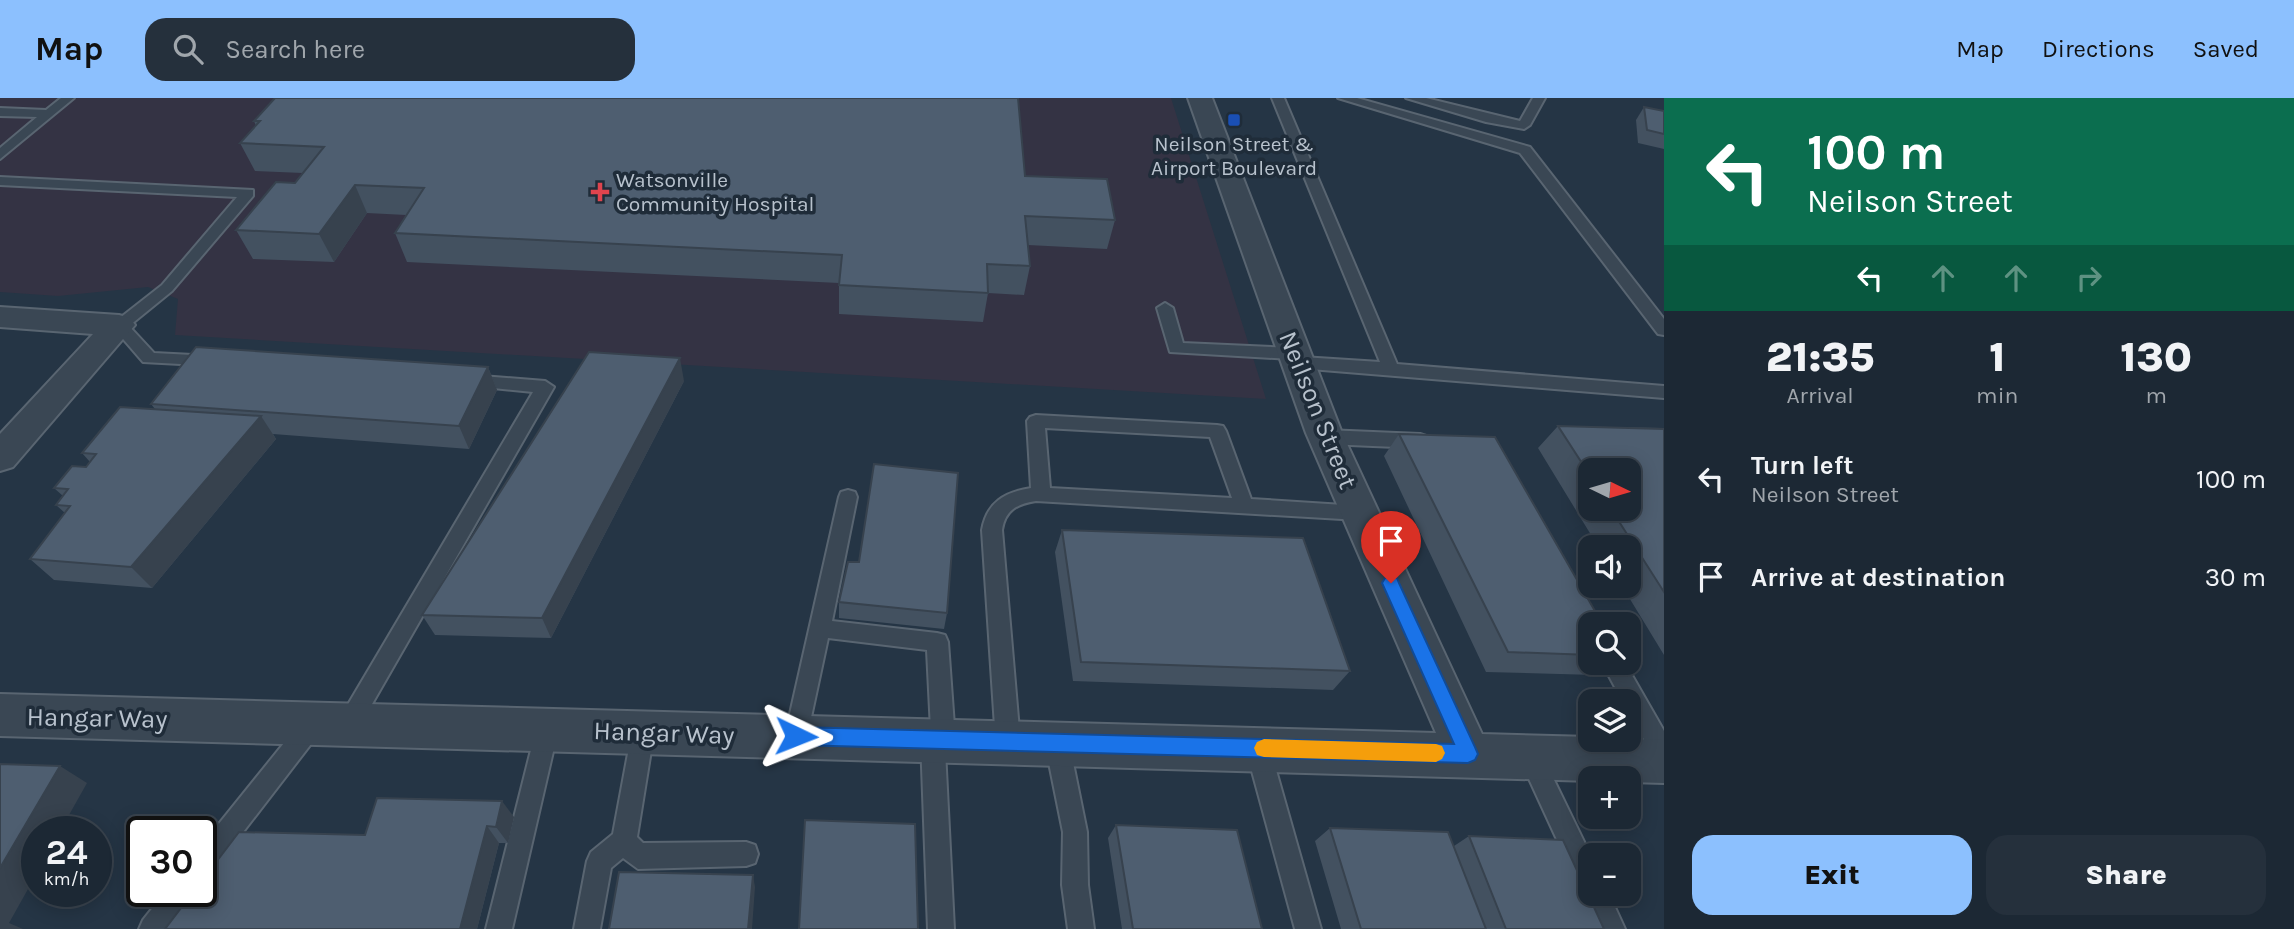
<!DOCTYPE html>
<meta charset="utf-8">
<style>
body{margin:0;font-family:Karla,sans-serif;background:#25303c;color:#f1f3f6;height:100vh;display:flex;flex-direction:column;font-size:26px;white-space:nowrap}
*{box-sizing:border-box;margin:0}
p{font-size:23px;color:#a0a6ac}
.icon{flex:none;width:38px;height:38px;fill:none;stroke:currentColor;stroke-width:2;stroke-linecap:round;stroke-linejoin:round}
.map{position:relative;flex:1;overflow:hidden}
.sheet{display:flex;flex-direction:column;background:#1c2834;width:630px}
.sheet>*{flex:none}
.hud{background:#0b6e4f;color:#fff;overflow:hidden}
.needle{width:46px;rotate:95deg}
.fabs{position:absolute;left:1578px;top:360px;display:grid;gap:14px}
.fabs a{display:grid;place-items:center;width:63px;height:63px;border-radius:14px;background:#1c2834;box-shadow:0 4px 18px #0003,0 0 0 2px #3a444f;font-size:35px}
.speed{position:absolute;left:21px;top:718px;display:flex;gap:14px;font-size:35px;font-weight:700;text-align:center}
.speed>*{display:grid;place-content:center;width:91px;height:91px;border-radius:50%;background:#1c2834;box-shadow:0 4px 18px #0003,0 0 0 2px #3a444f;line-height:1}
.speed small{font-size:18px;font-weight:400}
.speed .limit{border:4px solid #111;border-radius:10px;background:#fff;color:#111}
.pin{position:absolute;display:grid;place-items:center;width:60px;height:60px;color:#fff;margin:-72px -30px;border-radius:50% 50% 50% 0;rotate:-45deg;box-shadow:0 0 7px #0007}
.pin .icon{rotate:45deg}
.me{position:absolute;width:77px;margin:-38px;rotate:92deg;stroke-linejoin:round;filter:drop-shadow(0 0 5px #0008)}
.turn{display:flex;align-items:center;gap:24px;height:147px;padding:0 28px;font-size:32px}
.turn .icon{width:91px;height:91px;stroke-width:2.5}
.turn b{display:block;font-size:49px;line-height:60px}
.lanes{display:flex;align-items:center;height:66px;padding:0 28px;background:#0003;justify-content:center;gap:35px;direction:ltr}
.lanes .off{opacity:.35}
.eta{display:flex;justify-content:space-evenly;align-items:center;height:119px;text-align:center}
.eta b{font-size:42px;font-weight:800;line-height:49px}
.button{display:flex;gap:14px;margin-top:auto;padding:14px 28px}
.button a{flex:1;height:80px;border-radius:21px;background:#8cc0fe;color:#111;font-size:28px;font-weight:800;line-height:80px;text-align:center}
.button a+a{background:#25303c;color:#f1f3f6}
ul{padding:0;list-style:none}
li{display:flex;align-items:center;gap:21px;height:98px;padding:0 28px}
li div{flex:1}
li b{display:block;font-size:26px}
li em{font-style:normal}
header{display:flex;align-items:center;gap:42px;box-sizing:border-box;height:98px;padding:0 35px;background:#8cc0fe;color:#111}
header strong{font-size:33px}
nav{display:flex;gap:38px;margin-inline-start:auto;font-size:24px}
.search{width:490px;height:63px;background:#25303c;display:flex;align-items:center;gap:18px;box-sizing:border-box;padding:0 24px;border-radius:21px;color:#a0a6ac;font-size:26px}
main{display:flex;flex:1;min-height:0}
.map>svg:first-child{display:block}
</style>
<header>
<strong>Map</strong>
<div class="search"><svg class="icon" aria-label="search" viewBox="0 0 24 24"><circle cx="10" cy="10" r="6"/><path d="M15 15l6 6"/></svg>Search here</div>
<nav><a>Map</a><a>Directions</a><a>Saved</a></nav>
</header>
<main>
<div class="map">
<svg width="1664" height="831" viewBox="0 0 1664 831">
<rect width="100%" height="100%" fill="#253545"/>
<!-- medical -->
<path fill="#343344" d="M0,0H1171L1266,301L175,237L178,201L148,189L58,198L0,194Z"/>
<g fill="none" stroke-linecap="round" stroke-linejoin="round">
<defs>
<g id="service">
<path d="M61,0H74L0,61V50L37,19L0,18V10L46,12Z"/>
<path d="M1272,0H1284L1397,266L1664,288V300L1298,270L1292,268L1291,261L1170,254L1157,210L1165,205L1173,210L1183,245L1295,250L1301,252L1302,259L1380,264Z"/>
<path d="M1338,0H1357L1530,49L1664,221V237L1658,236L1520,55Z"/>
<path d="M1406,0H1426L1520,23L1533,0H1545L1530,27L1524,31L1486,24Z"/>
<path d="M0,79L253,92V98L172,193L129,228L154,255L212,258L220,264L218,268L143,264L111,227L162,187L237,99L0,87Z"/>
<path d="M469,277L545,283L554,289L356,634L348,638L340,634L337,627L340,620L533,294L463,287L460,283Z"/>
<path d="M1036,317L1217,327L1223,328L1226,333L1251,401L1359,408L1366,410L1369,415L1366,420L1359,422L1036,403C1017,406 1005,412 1002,432L1020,644L1016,652L1008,655L1000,652L996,644L982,432C987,404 1005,394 1031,390L1027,323L1030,319ZM1045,330L1210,339L1232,400L1050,390Z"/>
<path d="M1326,332L1420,336L1426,338L1429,343L1426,348L1420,350L1326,346L1320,344L1317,339L1320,334Z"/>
<path d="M848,392L855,394L857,399L832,523L937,535L945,537L948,544L955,642L951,650L945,652L954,831H928L921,642L925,634L931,632L927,552L828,540L807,638L804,646L796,649L788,646L785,638L839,399L841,394Z"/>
<path d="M1602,565H1625L1664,633V666L1656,663L1629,615V604H1623Z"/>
<path d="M313,616L321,619L324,626L321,633L210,777L201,780V748L305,619Z"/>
<path d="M547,621L555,625L558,632L512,831H486L536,632L539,625Z"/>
<path d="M643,623L651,626L654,634L637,739L643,745L746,744L755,747L758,756L755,765L746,768L638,771L623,760L611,770L600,831H574L587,763L591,754L613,736L632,634L635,626Z"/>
<path d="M1057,634L1065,637L1069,645L1087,734L1088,787L1094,831H1068L1062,787L1063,734L1045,645L1049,637Z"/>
<path d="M1258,640L1266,643L1270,651L1321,831H1295L1246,651L1250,643Z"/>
<path d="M1531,648L1539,651L1591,758V796H1609L1625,831H1598L1519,659L1523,651Z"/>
<path d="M166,793H195L169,831H139L143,822Z"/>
</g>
<g id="minor">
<path d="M1188,0H1212L1342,335L1482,636L1591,639V642L1664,641V685L1629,684V681H1591V683L0,638V596L1436,635L1306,335Z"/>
<path d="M0,209L119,217L130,220L135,227L13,369L0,373V336L93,236L0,229Z"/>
</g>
</defs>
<!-- service casing -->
<use href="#service" stroke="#596571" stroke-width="4"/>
<!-- minor casing -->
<use href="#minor" stroke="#596571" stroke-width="4"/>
<!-- service -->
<use href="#service" fill="#3a4754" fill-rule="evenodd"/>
<!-- minor -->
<use href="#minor" fill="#3a4754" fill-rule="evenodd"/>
</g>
<!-- wall -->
<g fill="#435160" fill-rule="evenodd">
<path d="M1644,9L1664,13V51L1638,45L1636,22Z"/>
<path d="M254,23L1025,78L1115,122L1107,151L1028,147L1030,168L1024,197L988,195L983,224L839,216V185L407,164L395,135L406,117L367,115L334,164L253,161L236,132L295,85L303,75L255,73L240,45L256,28Z"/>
<path d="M488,269L497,292L469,351L273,336L276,341L152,490L54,482L30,461L65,415L56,407L63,398L54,390L86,369L90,364L82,355L155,311L151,306Z"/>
<path d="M684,283L551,540L435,537L422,517Z"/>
<path d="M1558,328L1664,330V557L1622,488H1629V450H1599L1538,350ZM1591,373L1629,411H1591Z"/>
<path d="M1399,336L1591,527V565H1610L1595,577L1486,574L1384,358Z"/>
<path d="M1062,432L1350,573L1333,592L1073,583L1055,454Z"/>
<path d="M839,504L947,515L944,531L839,520Z"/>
<path d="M514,719L508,745H499L477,831H165L365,737Z"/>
<path d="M1116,727L1262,831H1122L1108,740Z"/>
<path d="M1330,730L1454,748L1469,738L1604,831H1341L1315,743Z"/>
</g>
<!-- shaded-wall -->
<g fill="#37424e">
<path d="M355,87L367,115L334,164L319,136Z"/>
<path d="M680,260L684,283L551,540L542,520Z"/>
<path d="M488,269L497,292L469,351L459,328Z"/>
<path d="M261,318L276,341L152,490L131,469Z"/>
<path d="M60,668L87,685L60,733H37V775L9,825L23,831H0V770Z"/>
<path d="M502,703L514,719L508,745L496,729Z"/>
<path d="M487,728L499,745L477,831H460Z"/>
<path d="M753,777L755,789L752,831H748Z"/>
</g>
<!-- building -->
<g fill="#4e5e70" stroke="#37424e" stroke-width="2">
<path d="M275,0H1018L1025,78L1107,81L1115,122L1025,118L1030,168L987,166L988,195L839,187L842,157L395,135L424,90L355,87L319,136L236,132L276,84L295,85L324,49L240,45L260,23H254Z"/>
<path d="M1644,9L1664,13V36L1647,32Z"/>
<path d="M196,249L488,269L459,328L151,306Z"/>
<path d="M589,254L680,260L542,520L422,517Z"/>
<path d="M120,309L261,318L131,469L30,461L70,408L56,407L68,391L54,390L72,368L86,369L96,356L82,355Z"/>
<path d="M1558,328L1664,331V494L1611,411H1629V373H1591V379Z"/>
<path d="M1399,336L1495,339L1603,527H1591V557L1508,554Z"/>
<path d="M874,366L958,375L947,515L839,504L848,464H859Z"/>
<path d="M1062,432L1303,440L1350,573L1081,564Z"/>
<path d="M0,666L60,668L0,770Z"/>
<path d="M377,700L502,703L496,729L487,728L460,831H165L194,793H201V784L239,734L365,737Z"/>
<path d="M805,722L915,726L918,831H799Z"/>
<path d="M1116,727L1237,732L1262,831H1133Z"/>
<path d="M1330,730L1448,734L1486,831H1361Z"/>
<path d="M1469,738L1563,742L1604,831H1506Z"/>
<path d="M619,774L753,777L748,831H609Z"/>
</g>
<!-- route -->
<path fill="#1a73e8" stroke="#114b97" stroke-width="2" d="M1391,478L1397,480L1399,485L1475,649L1478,656L1475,662L1468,665L796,647L789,644L787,638L789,632L796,629L1454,646L1382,485L1385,480Z"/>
<!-- slow -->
<path fill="#f59e0b" d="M1264,641L1436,646L1442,648L1445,655L1442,661L1436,664L1264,659L1257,657L1254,650L1257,644Z"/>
<!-- markers -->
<rect fill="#1a4fb4" stroke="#1f2c39" stroke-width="2.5" x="1227" y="15" width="14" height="14" rx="3.5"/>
<path fill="#e0444e" stroke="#1f2c39" stroke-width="2.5" d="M596.5 83.5h7v7h7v7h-7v7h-7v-7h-7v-7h7z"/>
<g text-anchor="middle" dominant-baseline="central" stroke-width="7" stroke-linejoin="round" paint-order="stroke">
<!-- far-poi labels -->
<g font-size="21" fill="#b8c2cd" stroke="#1f2c39">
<text x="1234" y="46">Neilson Street &amp;<tspan x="1234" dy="24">Airport Boulevard</tspan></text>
<text x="616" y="82" text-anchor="start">Watsonville<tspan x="616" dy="24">Community Hospital</tspan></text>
</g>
<!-- street labels -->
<g font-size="26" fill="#b8c2cd" stroke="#1f2c39">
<text transform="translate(1318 312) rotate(68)">Neilson Street</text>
<text transform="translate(97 620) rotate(1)">Hangar Way</text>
<text transform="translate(664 635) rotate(2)">Hangar Way</text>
</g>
</g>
</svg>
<div class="fabs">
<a><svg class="needle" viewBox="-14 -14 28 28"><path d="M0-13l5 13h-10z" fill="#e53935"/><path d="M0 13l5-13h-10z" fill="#a0a6ac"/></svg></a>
<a><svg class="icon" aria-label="sound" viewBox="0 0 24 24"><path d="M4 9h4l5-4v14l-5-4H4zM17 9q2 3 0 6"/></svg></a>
<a><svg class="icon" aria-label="search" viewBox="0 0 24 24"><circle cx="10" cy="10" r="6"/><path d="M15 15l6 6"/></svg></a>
<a><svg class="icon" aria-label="layers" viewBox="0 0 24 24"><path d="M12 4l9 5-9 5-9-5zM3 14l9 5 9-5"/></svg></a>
<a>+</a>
<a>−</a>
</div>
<div class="speed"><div>24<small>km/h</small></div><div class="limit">30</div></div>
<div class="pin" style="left:1391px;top:485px;background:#d93025"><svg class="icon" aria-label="arrive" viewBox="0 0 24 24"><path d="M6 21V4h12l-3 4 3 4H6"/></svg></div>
<svg class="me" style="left:796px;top:638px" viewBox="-20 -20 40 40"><path d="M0-17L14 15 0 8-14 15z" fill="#1a73e8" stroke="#fff" stroke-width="4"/></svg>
</div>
<section class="sheet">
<div class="hud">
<div class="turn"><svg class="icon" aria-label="left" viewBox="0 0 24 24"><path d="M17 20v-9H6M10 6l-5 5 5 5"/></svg><div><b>100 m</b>Neilson Street</div></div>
<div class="lanes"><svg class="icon" aria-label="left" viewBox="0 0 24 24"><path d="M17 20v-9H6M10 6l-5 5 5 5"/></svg><svg class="icon off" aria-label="ahead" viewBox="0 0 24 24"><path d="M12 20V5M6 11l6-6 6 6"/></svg><svg class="icon off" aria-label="ahead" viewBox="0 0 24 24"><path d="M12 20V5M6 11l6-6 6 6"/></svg><svg class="icon off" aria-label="right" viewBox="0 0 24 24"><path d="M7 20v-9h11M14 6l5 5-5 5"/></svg></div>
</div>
<div class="eta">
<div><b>21:35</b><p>Arrival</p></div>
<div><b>1</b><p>min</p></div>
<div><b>130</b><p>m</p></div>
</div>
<ul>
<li><svg class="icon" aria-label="left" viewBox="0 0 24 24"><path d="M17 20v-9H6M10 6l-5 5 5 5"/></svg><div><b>Turn left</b><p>Neilson Street</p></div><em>100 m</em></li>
<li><svg class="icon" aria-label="arrive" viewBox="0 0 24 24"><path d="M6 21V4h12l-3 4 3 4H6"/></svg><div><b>Arrive at destination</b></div><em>30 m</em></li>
</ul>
<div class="button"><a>Exit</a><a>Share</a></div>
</section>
</main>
